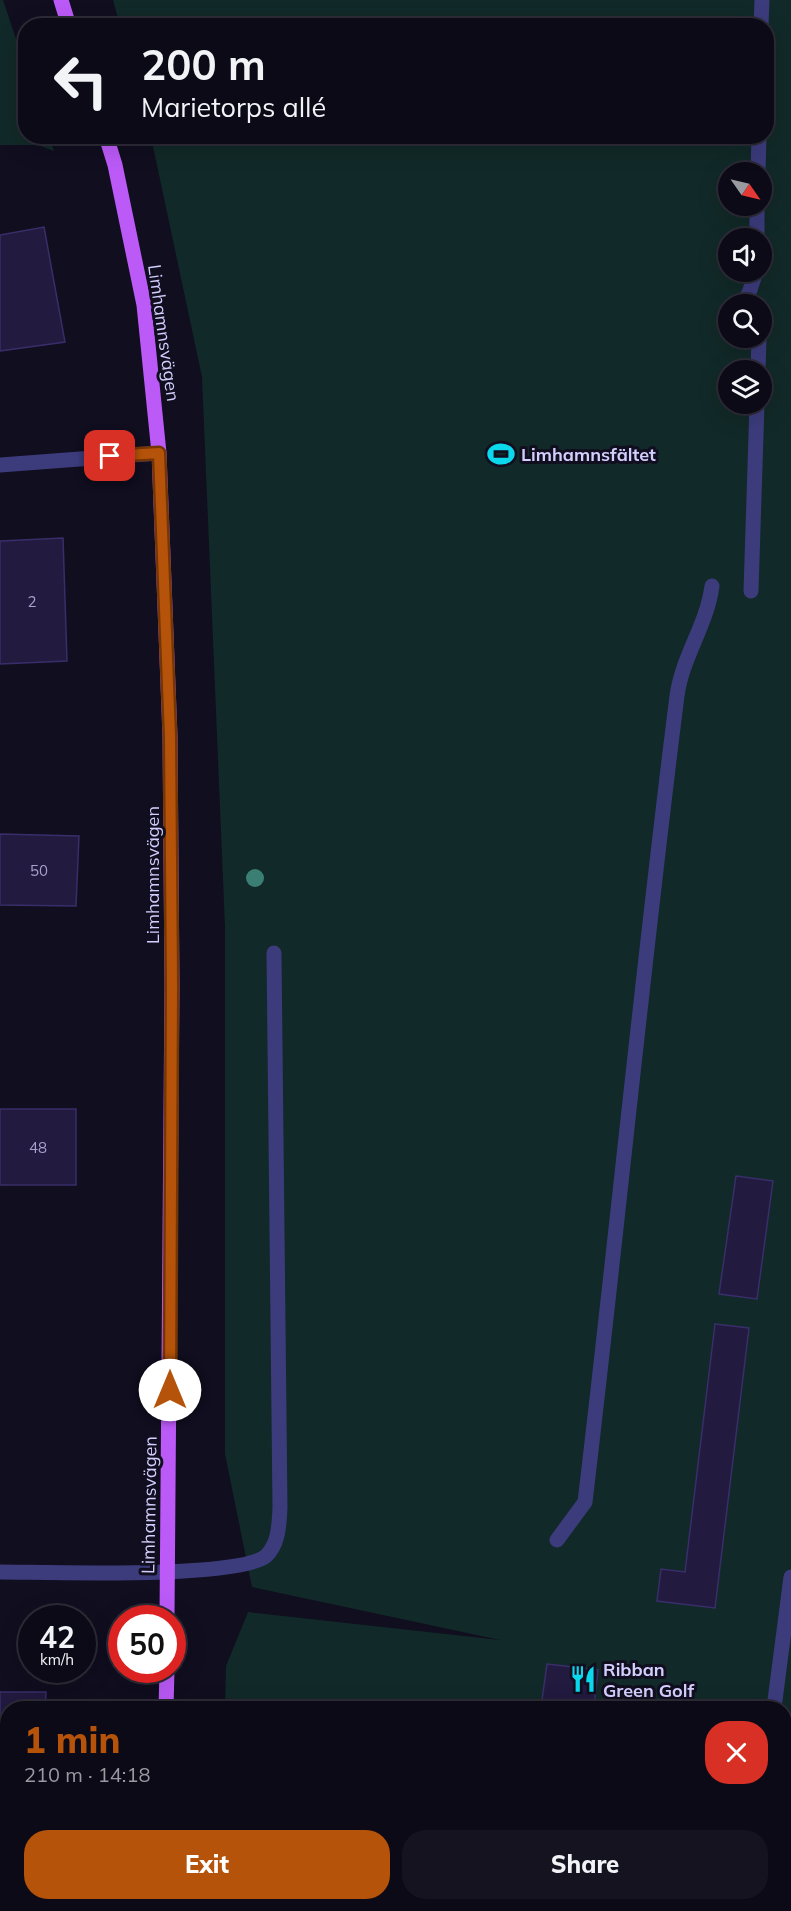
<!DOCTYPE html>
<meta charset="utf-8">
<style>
body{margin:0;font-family:Mulish,sans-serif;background:#151320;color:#f1f3f6;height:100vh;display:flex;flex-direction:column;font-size:22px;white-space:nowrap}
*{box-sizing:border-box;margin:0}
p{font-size:20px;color:#9a9aa1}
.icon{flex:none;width:33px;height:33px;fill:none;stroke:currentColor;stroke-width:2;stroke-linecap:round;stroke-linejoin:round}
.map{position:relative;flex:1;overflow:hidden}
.drawer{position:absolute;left:0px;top:1701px;width:792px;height:210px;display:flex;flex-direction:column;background:#0c0a17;border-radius:24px 24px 0 0;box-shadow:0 6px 24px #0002,0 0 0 2px #2c2b36}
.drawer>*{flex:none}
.top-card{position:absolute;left:18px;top:18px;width:756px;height:126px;border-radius:24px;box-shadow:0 6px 24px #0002,0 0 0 2px #2c2b36;background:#0c0a17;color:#f1f3f6;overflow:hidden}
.needle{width:39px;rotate:124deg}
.controls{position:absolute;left:718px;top:162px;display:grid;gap:12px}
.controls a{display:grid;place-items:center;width:54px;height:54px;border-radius:50%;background:#0c0a17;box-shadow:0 6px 24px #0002,0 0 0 2px #2c2b36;font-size:30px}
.speed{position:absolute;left:18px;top:1605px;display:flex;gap:12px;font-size:30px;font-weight:700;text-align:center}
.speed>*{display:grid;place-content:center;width:78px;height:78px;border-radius:50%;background:#0c0a17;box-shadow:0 6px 24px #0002,0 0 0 2px #2c2b36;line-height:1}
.speed small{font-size:15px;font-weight:400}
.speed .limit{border:9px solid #d22;background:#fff;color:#111}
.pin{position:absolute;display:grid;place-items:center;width:51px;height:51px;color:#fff;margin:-26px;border-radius:12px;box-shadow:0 3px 9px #0006}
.me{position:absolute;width:66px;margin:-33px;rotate:0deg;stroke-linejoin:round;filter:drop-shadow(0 0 4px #0008)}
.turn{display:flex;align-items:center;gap:21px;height:126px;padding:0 24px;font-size:27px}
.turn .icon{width:78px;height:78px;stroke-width:2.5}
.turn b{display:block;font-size:42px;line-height:51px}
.round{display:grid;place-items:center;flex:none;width:63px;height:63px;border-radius:24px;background:#151320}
.summary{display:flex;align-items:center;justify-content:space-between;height:102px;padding:0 24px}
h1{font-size:36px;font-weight:800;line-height:45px;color:#b45309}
.action{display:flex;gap:12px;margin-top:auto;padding:12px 24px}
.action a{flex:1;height:69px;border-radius:24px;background:#b45309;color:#fff;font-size:24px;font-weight:800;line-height:69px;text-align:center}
.action a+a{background:#151320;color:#f1f3f6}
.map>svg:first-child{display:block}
</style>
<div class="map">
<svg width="791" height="1911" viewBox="0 0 791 1911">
<rect width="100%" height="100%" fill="#100e1f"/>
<!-- green -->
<g fill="#112928" fill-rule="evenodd">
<path d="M0,0H3L25,66L26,136L49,137L54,151L38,145H0Z"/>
<path d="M113,0H791V1911H219L220,1904H784V1708H225L226,1666L248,1612L500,1640L252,1587L225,1454V927L202,377L151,137L766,136V26H120ZM729,172H762V206H729ZM729,238H762V272H729ZM729,304H762V338H729ZM729,370H762V404H729Z"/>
</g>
<!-- building -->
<g fill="#221a3f" stroke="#392e6a" stroke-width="1.5">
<path d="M44,227L65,342L0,351V235Z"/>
<path d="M63,538L67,661L0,664V541Z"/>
<path d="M0,834L79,836L76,906L0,905Z"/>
<rect x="0" y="1109" width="76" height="76"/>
<path d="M736,1176L773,1181L757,1299L719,1294Z"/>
<path d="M715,1324L749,1328L715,1608L657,1601L661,1569L685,1572Z"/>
<path d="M547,1664L598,1670L594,1706L542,1700Z"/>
<path d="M0,1692H46L45,1708H8V1797H0Z"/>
<path d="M13,1904H61V1911H12Z"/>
</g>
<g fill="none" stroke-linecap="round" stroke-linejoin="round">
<!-- minor -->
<g stroke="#3c3b7c" stroke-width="15">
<path d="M761,26L762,0"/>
<path d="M758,172L759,136"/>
<path d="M757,238V206"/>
<path d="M742,304L749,293L756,272"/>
<path d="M758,370L759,338"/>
<path d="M0,465L159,453"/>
<path d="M751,591L757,404"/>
<path d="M557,1540L585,1502C617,1233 643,964 677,696C682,657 707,625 712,586"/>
<path d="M0,1572C45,1572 238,1579 266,1556C279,1544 279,1524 280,1508L274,953"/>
<path d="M774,1708L791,1577"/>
</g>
<!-- major -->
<g stroke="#bb5af7" stroke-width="15">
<path d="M61,0L69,26"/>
<path d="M106,136L115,165L144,305L159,453L170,736L172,984L167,1618"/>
<path d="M166,1708L167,1670"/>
<path d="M163,1911V1904"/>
</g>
</g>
<!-- trees -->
<circle fill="#3b7e74" cx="255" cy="878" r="9"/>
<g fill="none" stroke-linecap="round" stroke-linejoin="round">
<defs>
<path id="route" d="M110,456L159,453L170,736L172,984L170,1390"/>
</defs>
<!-- route casing -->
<use href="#route" stroke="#753606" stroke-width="15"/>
<!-- route -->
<use href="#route" stroke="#b45309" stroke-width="10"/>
</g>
<!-- icons -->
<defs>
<symbol id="stadium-bare" viewBox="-9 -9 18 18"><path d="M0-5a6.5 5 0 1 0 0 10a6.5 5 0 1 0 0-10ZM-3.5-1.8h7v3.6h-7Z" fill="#0bd8ec" stroke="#100e1f" stroke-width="2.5" paint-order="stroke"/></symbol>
<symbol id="restaurant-bare" viewBox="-9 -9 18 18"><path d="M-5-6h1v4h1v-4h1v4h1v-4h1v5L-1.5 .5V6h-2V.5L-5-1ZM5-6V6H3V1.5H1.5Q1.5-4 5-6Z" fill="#0bd8ec" stroke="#100e1f" stroke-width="2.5" paint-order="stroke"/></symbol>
</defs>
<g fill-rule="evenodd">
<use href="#stadium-bare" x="482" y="435" width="38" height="38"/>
<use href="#restaurant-bare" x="564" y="1660" width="38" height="38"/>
</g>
<g text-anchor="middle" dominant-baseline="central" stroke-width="6" stroke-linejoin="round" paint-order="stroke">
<!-- number labels -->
<g font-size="15" fill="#a7a1ce">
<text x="32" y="601">2</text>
<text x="39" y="870">50</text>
<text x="38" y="1147">48</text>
</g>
<!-- street labels -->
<g font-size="18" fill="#d3cefd" stroke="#100e1f">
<text transform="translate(164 333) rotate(82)">Limhamnsvägen</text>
<text transform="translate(152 875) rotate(-90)">Limhamnsvägen</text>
<text transform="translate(149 1505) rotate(-89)">Limhamnsvägen</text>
</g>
<!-- poi labels -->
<g font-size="18" font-weight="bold" fill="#d3cefd" stroke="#100e1f" text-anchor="start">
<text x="521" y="454">Limhamnsfältet</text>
<text x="603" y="1669">Ribban<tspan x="603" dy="21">Green Golf</tspan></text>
</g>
</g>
</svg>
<div class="controls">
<a><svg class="needle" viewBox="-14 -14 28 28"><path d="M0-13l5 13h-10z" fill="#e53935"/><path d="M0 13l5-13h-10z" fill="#9a9aa1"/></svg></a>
<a><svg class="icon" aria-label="sound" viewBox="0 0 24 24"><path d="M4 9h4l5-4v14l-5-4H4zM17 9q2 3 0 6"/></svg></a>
<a><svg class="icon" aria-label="search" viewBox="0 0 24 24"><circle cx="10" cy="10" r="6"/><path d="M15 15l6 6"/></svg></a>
<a><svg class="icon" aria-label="layers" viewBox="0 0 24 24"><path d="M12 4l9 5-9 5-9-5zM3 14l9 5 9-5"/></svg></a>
</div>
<div class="speed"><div>42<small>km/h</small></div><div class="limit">50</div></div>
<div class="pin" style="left:110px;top:456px;background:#d93025"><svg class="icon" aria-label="arrive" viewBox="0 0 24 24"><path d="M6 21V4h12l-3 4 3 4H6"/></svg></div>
<svg class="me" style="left:170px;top:1390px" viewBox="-20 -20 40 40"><circle r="19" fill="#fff"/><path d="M0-13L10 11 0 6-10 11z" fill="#b45309"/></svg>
<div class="top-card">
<div class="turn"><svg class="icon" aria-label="left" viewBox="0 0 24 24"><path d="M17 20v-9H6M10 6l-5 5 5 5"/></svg><div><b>200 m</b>Marietorps allé</div></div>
</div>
<section class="drawer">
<div class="summary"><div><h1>1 min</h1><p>210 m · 14:18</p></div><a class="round" style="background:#d93025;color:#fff"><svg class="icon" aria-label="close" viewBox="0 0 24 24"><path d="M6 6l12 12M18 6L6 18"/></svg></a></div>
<div class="action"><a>Exit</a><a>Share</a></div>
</section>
</div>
